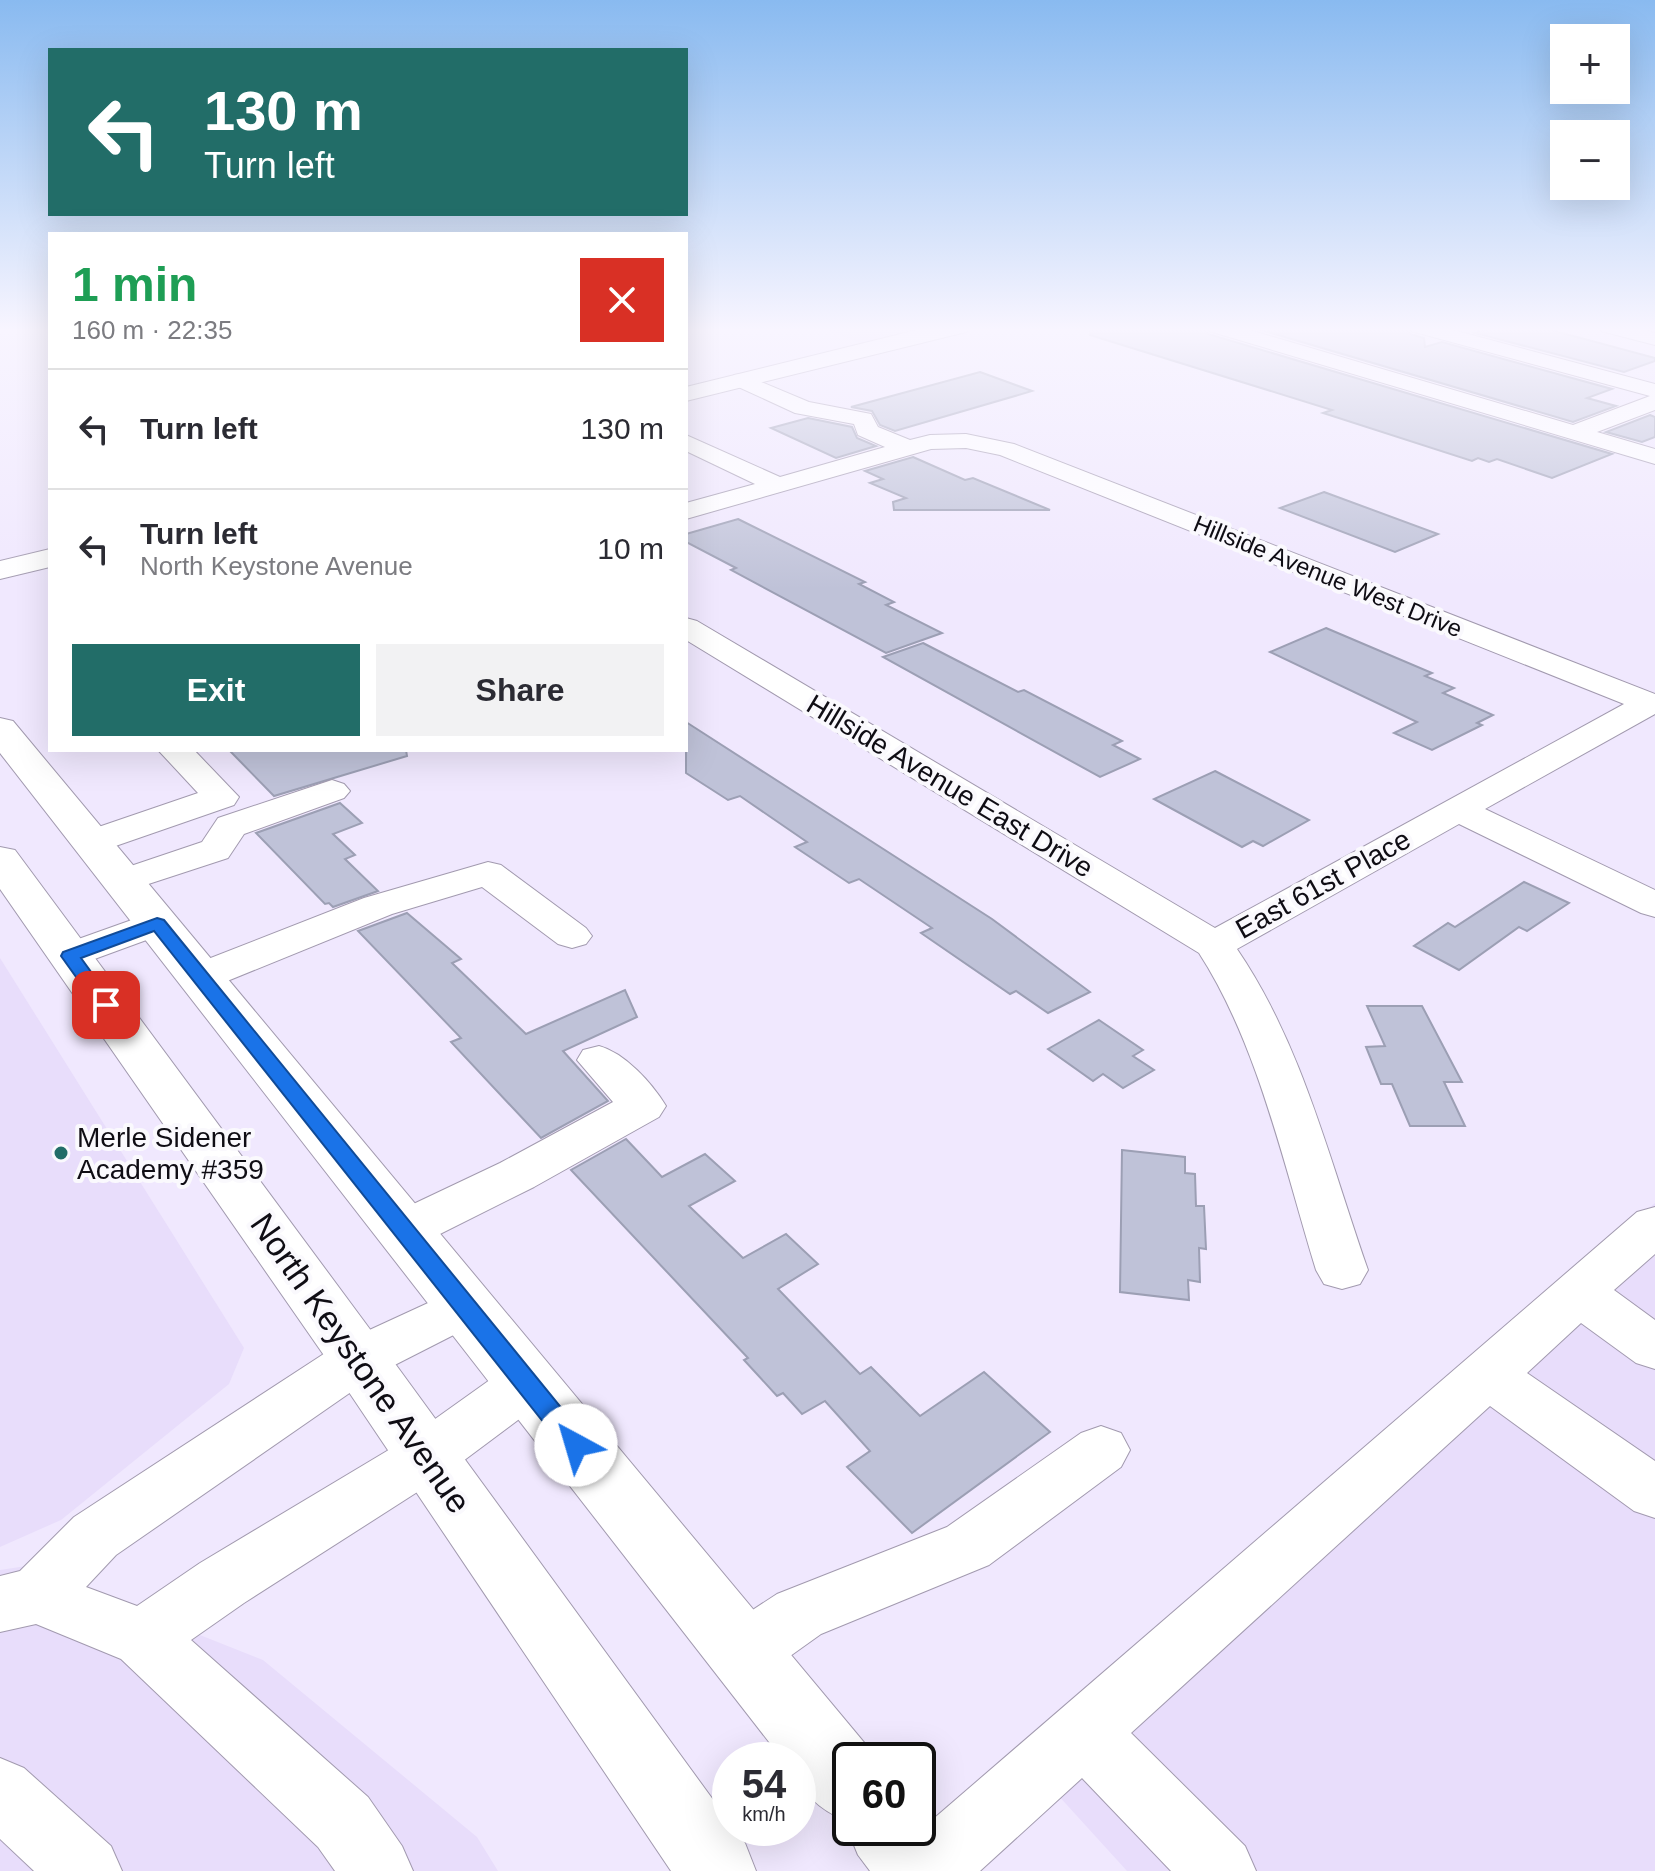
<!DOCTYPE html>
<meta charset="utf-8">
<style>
body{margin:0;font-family:Arial,sans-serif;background:#f2f2f3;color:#2b2b33;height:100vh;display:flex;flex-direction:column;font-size:30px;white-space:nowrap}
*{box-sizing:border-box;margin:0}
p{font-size:26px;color:#7c7c81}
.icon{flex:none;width:44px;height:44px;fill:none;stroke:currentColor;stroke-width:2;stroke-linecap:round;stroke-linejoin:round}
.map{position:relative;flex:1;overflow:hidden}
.details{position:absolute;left:48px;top:232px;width:640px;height:520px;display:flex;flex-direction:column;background:#fff;border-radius:0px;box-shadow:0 8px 32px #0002}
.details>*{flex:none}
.hud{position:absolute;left:48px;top:48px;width:640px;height:168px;border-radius:0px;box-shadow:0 8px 32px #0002;background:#226d68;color:#fff;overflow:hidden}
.controls{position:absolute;left:1550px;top:24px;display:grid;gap:16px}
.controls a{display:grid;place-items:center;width:80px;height:80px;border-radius:0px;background:#fff;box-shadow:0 8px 32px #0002;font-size:40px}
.speed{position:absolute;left:712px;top:1742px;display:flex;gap:16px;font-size:40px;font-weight:700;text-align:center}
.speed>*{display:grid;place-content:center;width:104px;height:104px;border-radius:50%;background:#fff;box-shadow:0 8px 32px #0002;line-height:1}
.speed small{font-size:20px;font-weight:400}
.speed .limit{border:4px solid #111;border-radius:12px;background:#fff;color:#111}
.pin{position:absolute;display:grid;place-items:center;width:68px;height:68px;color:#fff;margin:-34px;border-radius:16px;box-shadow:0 4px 12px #0006}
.me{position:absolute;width:88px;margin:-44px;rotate:321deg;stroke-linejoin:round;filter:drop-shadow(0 0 6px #0008)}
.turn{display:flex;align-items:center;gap:28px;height:168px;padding:0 24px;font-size:36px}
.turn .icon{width:104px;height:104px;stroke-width:2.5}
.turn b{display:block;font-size:56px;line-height:68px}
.round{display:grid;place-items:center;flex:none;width:84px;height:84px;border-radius:0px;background:#f2f2f3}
.head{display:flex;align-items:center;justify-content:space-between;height:136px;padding:0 24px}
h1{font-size:48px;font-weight:700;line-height:60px;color:#1e9e55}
.primary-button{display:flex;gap:16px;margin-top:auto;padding:16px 24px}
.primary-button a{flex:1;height:92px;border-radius:0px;background:#226d68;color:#fff;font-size:32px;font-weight:700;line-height:92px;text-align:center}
.primary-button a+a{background:#f2f2f3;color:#2b2b33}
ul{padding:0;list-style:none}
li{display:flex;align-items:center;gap:24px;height:120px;padding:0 24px;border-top:2px solid #e1e1e2}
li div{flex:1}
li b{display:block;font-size:30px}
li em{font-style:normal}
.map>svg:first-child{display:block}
</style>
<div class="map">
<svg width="1655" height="1871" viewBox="0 0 1655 1871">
<rect width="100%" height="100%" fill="#f0e8fe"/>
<!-- built -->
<g fill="#e8ddfb">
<path d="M819,327H930L863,344Z"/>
<path d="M0,958L244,1348L229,1384L61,1520L0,1547Z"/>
<path d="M1655,1203V1871H1127L1016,1749Z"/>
<path d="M26,1566L263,1660L477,1837L498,1871H0V1570Z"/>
</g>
<!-- building -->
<g fill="#bfc2d8" stroke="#9c9fb4" stroke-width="2">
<path d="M1091,327H1203L1208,334L1612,454L1552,478L1497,459L1489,462L1478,458L1472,461L1323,413L1332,410L1090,335Z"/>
<path d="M1251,327H1405L1410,334L1424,338L1425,347L1442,342L1612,389L1587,398L1616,406L1573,422Z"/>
<path d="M1493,327H1540L1655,358V361L1624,372L1475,333Z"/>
<path d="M980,372L1032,391L895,431L880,425L872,411L851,407Z"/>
<path d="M1650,415L1655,417V437L1642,442L1606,432Z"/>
<path d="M808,418L852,427L857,438L876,446L836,458L771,428Z"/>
<path d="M913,457L965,480L973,478L1050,510H894L893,502L906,498L870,483L883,479L865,471Z"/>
<path d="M1324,492L1438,534L1395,552L1280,508Z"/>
<path d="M738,519L865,582L859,584L894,602L886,605L942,633L886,653L731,570L736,568L686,542V534Z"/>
<path d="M1326,628L1432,673L1425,676L1454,688L1443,693L1493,715L1477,723L1482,725L1432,750L1394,733L1417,722L1270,652Z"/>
<path d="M923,643L1018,692L1024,690L1122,741L1113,745L1140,759L1100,777L883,657Z"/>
<path d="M686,722L992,919L1090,992L1048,1013L1016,991L1010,994L921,933L932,928L859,879L849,883L795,847L807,842L740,796L728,800L686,773Z"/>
<path d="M229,750H406L407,756L274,796Z"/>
<path d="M1215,771L1309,820L1263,846L1253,841L1242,847L1154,799Z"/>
<path d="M340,803L362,823L333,834L355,855L345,859L378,891L333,907L329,903L325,904L256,833Z"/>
<path d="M1524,882L1569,903L1527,931L1519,927L1459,970L1414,946L1448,923L1455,927Z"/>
<path d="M407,913L461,959L452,963L526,1034L625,990L637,1017L563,1051L608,1101L541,1138L451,1042L461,1038L358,931Z"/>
<path d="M1367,1006H1422L1462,1082H1444L1465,1126H1410L1392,1084H1381L1366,1047L1385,1046Z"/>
<path d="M1099,1020L1143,1050L1133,1056L1154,1070L1123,1088L1103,1074L1093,1081L1048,1049Z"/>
<path d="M626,1139L662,1177L705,1154L735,1181L689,1206L743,1258L786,1234L818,1264L778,1289L860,1374L871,1367L920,1416L984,1372L1050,1432L912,1533L847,1467L870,1451L825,1401L802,1414L783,1393L777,1396L744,1360L748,1358L571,1170Z"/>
<path d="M1122,1150L1185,1157V1173L1195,1174L1196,1206H1204L1206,1249L1199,1248L1200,1282L1188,1280L1189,1300L1120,1292Z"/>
</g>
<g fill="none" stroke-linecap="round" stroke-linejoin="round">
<defs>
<g id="minor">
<path d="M1206,327H1239L1573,425L1650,396L1411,331L1408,327H1442L1655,384V410L1597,432L1655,449V464L1209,331Z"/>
<path d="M1598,327H1633L1655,333V345L1601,331Z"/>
<path d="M742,374L809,402L871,414L878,427L910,440L930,435L966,434L1014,444L1655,694V714L1485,809L1655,890V917L1641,913L1459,824L1237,949C1302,1044 1330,1162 1368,1270L1360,1284L1342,1289L1324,1284L1316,1270C1284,1166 1258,1044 1199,953L686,640V618L697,621L1215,928L1624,704L1000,455L966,448L931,449L686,519V503L755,484L686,451V435L780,477L885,447L858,435L854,424L795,413L734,385L731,380L734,375Z"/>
<path d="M158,750H194L239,797L234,805L104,850L91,853L78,850L73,842L78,834L198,793Z"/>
<path d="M332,780L344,784L350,791L344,798L244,834L228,858L124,892L110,889L105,881L110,873L202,842L218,818Z"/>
<path d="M488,862L501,865L586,928L592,936L586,944L572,948L558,944L482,887L392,914L215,986L200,990L185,986L179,977L185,968L364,898Z"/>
<path d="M157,911L171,915L177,923L171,931L70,968L56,965L50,956L56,947Z"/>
<path d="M599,1046C625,1053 652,1083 666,1106L659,1117L534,1187L422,1243L404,1248L386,1243L379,1230L386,1217L500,1163L613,1102L577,1060L583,1050Z"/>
<path d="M1655,1207V1254L1614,1290L1655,1320V1369L1636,1363L1581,1323L1527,1373L1655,1461V1518L1634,1511L1490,1406L1131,1733L1245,1846L1256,1871H1171L1082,1778L980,1871H891L902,1846L1637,1212Z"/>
<path d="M465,1286L483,1292L491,1306L483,1320L377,1374L116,1555L86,1587L137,1606L200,1563L407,1439L508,1367L527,1361L546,1367L554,1383L546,1399L447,1473L244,1603L191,1640L368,1797L402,1846L413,1871H335L318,1847L121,1659L36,1624L0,1632V1576L20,1571L74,1517L339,1344Z"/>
<path d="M1101,1426L1121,1433L1130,1450L1121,1467L989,1565L821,1634L765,1674L742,1683L719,1674L710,1653L719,1632L777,1594L947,1527L1081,1433Z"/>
<path d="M0,1758L24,1768L111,1846L122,1871H34L0,1839Z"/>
</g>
<g id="major">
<path d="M929,327H969L966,332L686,401V387Z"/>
<path d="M50,549V567L0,579V561Z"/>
<path d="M0,718L13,721L877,1758L850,1760V1828H918V1808L947,1843L958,1871H870L858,1855L847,1828L849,1822C820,1810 798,1794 798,1760H783L0,753Z"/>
<path d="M0,847L15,850L372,1332L730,1823V1828H733L745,1843L756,1871H671L330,1364L0,889Z"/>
</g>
</defs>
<!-- minor casing -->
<use href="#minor" stroke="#a29aaf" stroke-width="2"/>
<!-- major casing -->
<use href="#major" stroke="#a29aaf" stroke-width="2"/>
<!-- minor -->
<use href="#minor" fill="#fff" fill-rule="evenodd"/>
<!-- major -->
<use href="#major" fill="#fff" fill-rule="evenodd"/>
</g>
<!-- sky -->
<linearGradient id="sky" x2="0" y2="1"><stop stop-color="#89baf0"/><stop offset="0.56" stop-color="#f8f5ff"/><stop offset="1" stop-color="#f8f5ff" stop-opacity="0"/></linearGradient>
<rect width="1655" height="589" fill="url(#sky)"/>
<!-- route -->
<path fill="#1a73e8" stroke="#114b97" stroke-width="2" d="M157,918L164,920L585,1437L589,1445L585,1452L576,1455L567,1452L154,931L81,958L115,1005L112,1009H99L61,956L63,952Z"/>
<!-- markers -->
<circle fill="#226d68" stroke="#faf9fd" stroke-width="3" cx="61" cy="1153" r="8"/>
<g text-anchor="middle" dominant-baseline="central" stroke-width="8" stroke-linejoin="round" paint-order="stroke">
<!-- far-street labels -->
<g font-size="24" fill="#0f0d14" stroke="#faf9fd">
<text transform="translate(1328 576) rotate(22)">Hillside Avenue West Drive</text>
</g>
<!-- street labels -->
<g font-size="28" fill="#0f0d14" stroke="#faf9fd">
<text transform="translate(950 786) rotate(31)">Hillside Avenue East Drive</text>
<text transform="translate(1323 884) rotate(-29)">East 61st Place</text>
</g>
<!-- poi labels -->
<g font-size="28" fill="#0f0d14" stroke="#faf9fd" text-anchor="start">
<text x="77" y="1137">Merle Sidener<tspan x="77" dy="32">Academy #359</tspan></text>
</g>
<!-- near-street labels -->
<g font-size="34" fill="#0f0d14" stroke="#faf9fd">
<text transform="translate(361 1363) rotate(55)">North Keystone Avenue</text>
</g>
</g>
</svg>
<div class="controls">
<a>+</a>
<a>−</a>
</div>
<div class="speed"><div>54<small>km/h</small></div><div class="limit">60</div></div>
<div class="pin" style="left:106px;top:1005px;background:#d93025"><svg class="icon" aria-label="arrive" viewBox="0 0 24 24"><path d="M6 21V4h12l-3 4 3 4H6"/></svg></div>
<svg class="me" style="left:576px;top:1445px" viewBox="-20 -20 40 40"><circle r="19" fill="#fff"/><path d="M0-13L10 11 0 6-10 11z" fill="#1a73e8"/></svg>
<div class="hud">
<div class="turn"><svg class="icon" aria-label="left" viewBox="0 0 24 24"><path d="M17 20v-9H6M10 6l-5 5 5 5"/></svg><div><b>130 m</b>Turn left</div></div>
</div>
<section class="details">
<div class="head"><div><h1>1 min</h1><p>160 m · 22:35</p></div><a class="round" style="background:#d93025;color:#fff"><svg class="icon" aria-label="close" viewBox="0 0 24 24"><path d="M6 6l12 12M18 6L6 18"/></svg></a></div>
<ul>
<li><svg class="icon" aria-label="left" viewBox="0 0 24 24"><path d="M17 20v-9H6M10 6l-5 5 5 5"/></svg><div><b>Turn left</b></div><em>130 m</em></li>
<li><svg class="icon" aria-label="left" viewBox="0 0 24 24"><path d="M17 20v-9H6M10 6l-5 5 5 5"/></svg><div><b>Turn left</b><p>North Keystone Avenue</p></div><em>10 m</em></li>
</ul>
<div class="primary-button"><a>Exit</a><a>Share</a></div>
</section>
</div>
